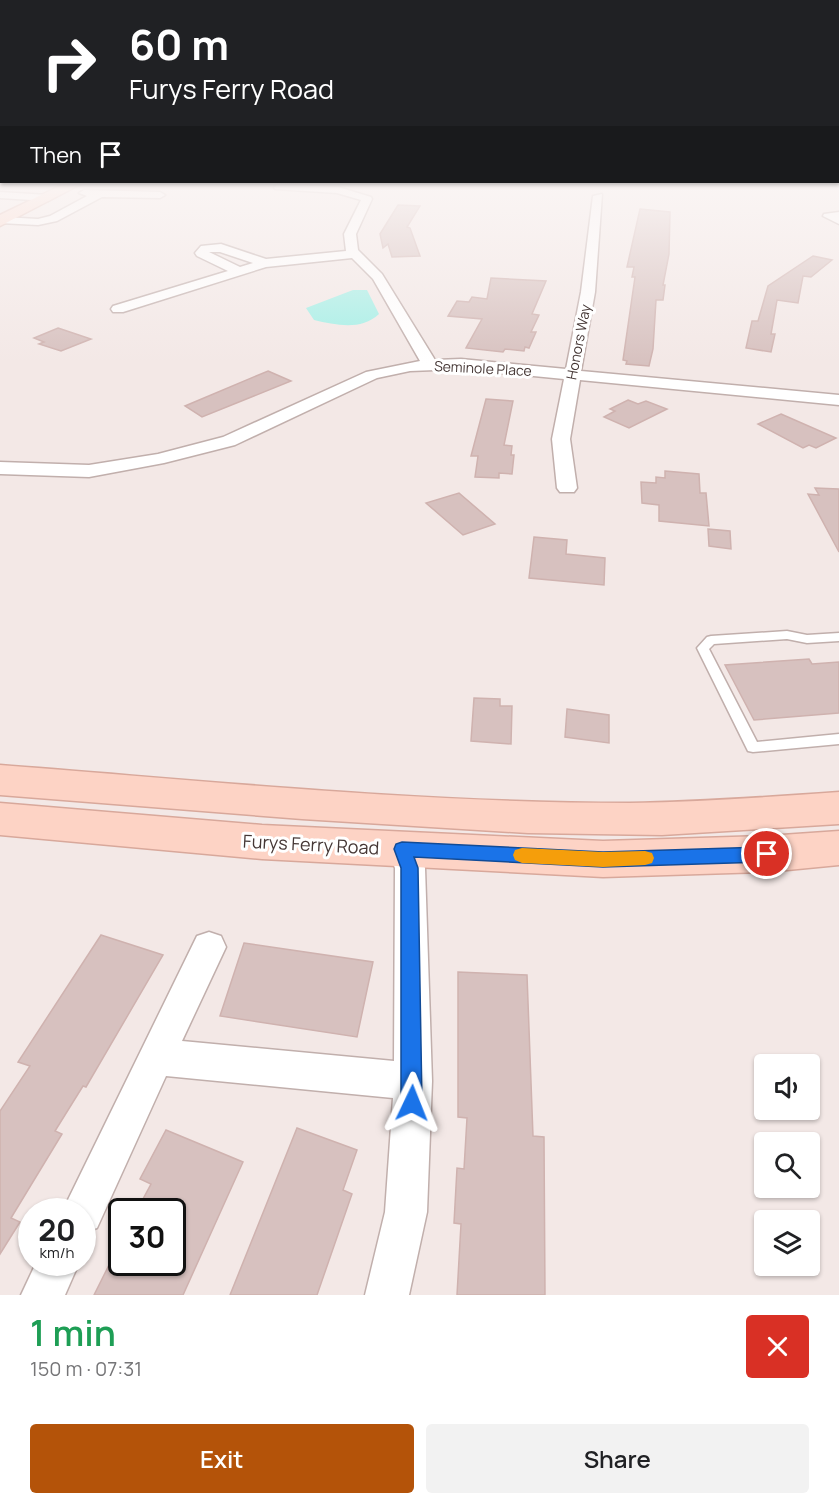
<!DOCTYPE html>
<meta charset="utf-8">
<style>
body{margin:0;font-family:Manrope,sans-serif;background:#f2f2f2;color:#202124;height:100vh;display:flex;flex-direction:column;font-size:22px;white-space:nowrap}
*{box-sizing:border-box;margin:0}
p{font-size:20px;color:#757577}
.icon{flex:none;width:33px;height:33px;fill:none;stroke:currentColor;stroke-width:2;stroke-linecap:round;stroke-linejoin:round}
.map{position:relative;height:1295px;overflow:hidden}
.side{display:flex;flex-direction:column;background:#fff;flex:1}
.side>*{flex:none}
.banner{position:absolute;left:0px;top:0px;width:840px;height:183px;box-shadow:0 2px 4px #0004;background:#202124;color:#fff;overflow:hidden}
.tools{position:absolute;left:754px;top:1054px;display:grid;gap:12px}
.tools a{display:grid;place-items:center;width:66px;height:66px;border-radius:6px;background:#fff;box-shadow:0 2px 4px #0004;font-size:30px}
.speed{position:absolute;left:18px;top:1198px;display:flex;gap:12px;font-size:30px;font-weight:700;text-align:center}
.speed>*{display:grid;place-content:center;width:78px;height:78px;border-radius:50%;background:#fff;box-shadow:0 2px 4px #0004;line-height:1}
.speed small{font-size:15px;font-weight:400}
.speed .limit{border:3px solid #111;border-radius:9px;background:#fff;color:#111}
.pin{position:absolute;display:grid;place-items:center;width:51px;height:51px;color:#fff;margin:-26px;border:3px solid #fff;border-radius:50%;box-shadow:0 2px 6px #0007}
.me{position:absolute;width:66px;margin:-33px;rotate:2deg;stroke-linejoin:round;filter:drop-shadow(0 0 4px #0008)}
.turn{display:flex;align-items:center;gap:21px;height:126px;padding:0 30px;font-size:27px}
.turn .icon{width:78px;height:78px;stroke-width:2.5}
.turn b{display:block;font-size:42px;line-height:51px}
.then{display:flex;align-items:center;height:57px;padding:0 30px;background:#0003;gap:12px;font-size:22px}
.round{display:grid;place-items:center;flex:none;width:63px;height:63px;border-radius:6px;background:#f2f2f2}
.summary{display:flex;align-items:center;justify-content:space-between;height:102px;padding:0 30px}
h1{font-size:36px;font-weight:600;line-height:45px;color:#1e9e55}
.primary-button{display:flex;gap:12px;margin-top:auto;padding:12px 30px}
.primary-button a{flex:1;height:69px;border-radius:6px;background:#b45309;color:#fff;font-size:24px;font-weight:600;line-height:69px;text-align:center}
.primary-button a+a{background:#f2f2f2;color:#202124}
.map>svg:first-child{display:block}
</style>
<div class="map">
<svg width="839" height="1295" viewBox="0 0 839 1295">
<rect width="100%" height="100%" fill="#f3e8e6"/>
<!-- water -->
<path fill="#a3efe6" d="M353,290H367L379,314C361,331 336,325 314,320L306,308Z"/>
<!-- building -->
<g fill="#d7c1bf" stroke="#cfb2af" stroke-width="1.5">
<path d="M398,205L420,206L407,227L410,228L420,256L392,257L388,244L383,248L380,234Z"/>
<path d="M640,209L670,212L669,254L663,285H665L663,300H656L653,349L649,366L626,364L627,361L623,360L635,277H632L634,267H627Z"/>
<path d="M813,256L832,260L811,277L803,276L798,303L777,300L771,334H775L771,352L746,348L752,321H758L768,286Z"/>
<path d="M491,278L546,281L532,314L539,315L531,332H536L529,348L525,347L524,351L505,349L503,352L466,348L482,319L448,316L457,301L469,302L472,297L487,299Z"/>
<path d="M58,328L91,339L61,351L39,344L44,342L34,338Z"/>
<path d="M268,371L291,381L202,417L185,406Z"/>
<path d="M486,399L513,401L504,445L512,446L511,455H514L512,474L499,473V478L475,477L478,456H471Z"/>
<path d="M628,400L638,404L646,401L667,409L629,428L604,417L615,411L610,409Z"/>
<path d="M781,414L836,438L816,448L809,445L803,448L758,424Z"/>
<path d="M665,471L699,474L700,493H706L709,526L659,521V505L642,503L641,482L656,483V477L665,478Z"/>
<path d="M815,488L839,489V552L808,494L819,495Z"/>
<path d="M459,493L495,524L463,535L426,503Z"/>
<path d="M708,529L730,531L731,549L709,546Z"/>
<path d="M534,537L567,540L566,554L605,558L604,585L529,578Z"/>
<path d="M809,659L812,664L839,662V713L754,720L725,665Z"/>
<path d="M474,698L500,699V706H512L511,744L471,741Z"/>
<path d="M567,709L609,715V743L565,737Z"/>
<path d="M101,935L163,955L86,1087L83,1086L55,1131L62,1134L11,1218L20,1222L0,1254V1111L30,1066L18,1062Z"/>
<path d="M244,943L373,962L357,1037L220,1016Z"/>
<path d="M458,972L527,975L533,1136L544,1137L545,1295H457L461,1224L454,1223L457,1168L464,1169L467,1118L458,1117Z"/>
<path d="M297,1128L357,1150L343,1190L352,1194L317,1295H230Z"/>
<path d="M166,1130L243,1162L183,1295H94L110,1263H172V1212H136L151,1184L140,1179Z"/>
</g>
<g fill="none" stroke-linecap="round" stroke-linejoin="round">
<defs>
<path id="lane" d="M787,631L807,635L839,633V641L807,643L787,639L714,644L709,649L757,742L839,734V744L753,752L748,751L746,747L697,648L707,637L711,636Z"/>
<g id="street">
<path d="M279,184L338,187L371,197L372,199L356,234L358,250L382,274L435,360L461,359L566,369L581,292L593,196L602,194L595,292L581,371L839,395V405L580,380L570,439L577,488L574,492H560L557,488L552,439L564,379L461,369L410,371L377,378L235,445L164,463L89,477L0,474V462L89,465L158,454L223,437L366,372L420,361L373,279L352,258L266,267L123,312H113L111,309L113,306L228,271L197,256L195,253L201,246L221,244L266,259L346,251L344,234L361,200L337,193L275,189L274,187ZM209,252H220L253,263L240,267Z"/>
<path d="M84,190L160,192L165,195L160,198L102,197L57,221L38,225L0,223V217H3L38,219L50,216L87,196L79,193Z"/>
<path d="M0,192L48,195L53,198L48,201L0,198Z"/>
<path d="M839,212V224L823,216L824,214Z"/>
<path d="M402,836L413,840L425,868L432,1081L427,1212L409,1295H365L385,1212L393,1098L166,1076L97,1228L82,1233V1212H62L197,936L209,932L221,936L226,947L182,1041L394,1061L395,868L387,849L391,840Z"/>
<path d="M36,1263H79L65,1295H21Z"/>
</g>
<g id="secondary">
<path d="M66,183H83L0,226V215Z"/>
<path d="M0,765C209,781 420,803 630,803C700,802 770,797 839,792V824L662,835L528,833L302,819L0,795Z"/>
<path d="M0,803L262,825L603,841L767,836L839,831V865L767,872L603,877L262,859L0,835Z"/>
</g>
</defs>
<!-- lane casing -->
<use href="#lane" stroke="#c1afac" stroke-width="3"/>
<!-- street casing -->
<use href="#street" stroke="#c1afac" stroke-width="3"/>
<!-- secondary casing -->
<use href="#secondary" stroke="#d8a89b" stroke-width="3"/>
<!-- lane -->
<use href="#lane" fill="#fff" fill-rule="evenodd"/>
<!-- street -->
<use href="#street" fill="#fff" fill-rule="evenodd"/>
<!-- secondary -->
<use href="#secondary" fill="#fdd3c5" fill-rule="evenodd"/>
</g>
<!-- sky -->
<linearGradient id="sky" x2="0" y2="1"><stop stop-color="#8ccce7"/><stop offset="0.5" stop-color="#faf5f4"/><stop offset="1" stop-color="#faf5f4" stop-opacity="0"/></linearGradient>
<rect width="839" height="364" fill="url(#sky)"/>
<!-- route -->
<path fill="#1a73e8" stroke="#114b97" stroke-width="1.5" d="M402,842L603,852L767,847L773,849L775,854L773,860L767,862L603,867L414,857L418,868L422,1103L419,1111L412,1114L404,1111L401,1103V868L394,849L396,844Z"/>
<!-- slow -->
<path fill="#f59e0b" d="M522,848L603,852L645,851L652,853L654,858L652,863L645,865L603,867L522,863L515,860L513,855L515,850Z"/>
<g text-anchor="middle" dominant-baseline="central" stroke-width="6" stroke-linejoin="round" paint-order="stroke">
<!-- far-street labels -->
<g font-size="14" fill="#453735" stroke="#fff">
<text transform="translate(578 342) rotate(-79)">Honors Way</text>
<text transform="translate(483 368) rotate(3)">Seminole Place</text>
</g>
<!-- near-street labels -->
<g font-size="18" fill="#453735" stroke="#fff">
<text transform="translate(311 844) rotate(3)">Furys Ferry Road</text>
</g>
</g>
</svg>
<div class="tools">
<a><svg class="icon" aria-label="sound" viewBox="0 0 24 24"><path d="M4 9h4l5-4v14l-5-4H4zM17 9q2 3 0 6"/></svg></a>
<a><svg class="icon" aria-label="search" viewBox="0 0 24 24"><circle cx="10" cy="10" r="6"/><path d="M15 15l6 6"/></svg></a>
<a><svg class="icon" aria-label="layers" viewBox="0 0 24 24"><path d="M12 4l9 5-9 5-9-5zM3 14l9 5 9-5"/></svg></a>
</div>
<div class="speed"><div>20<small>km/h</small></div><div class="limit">30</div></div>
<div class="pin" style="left:767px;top:854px;background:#d93025"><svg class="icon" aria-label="arrive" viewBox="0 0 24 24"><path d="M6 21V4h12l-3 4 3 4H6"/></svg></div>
<svg class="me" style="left:412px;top:1103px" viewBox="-20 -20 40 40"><path d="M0-17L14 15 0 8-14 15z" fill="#1a73e8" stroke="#fff" stroke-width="4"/></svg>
<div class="banner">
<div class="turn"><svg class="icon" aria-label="right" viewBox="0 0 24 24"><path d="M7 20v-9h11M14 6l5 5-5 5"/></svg><div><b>60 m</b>Furys Ferry Road</div></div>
<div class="then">Then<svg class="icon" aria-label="arrive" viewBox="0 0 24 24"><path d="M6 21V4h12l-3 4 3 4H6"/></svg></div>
</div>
</div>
<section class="side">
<div class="summary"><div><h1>1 min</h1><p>150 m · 07:31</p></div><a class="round" style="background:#d93025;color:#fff"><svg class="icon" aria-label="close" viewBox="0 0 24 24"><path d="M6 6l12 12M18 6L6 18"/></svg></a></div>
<div class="primary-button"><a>Exit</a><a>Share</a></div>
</section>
